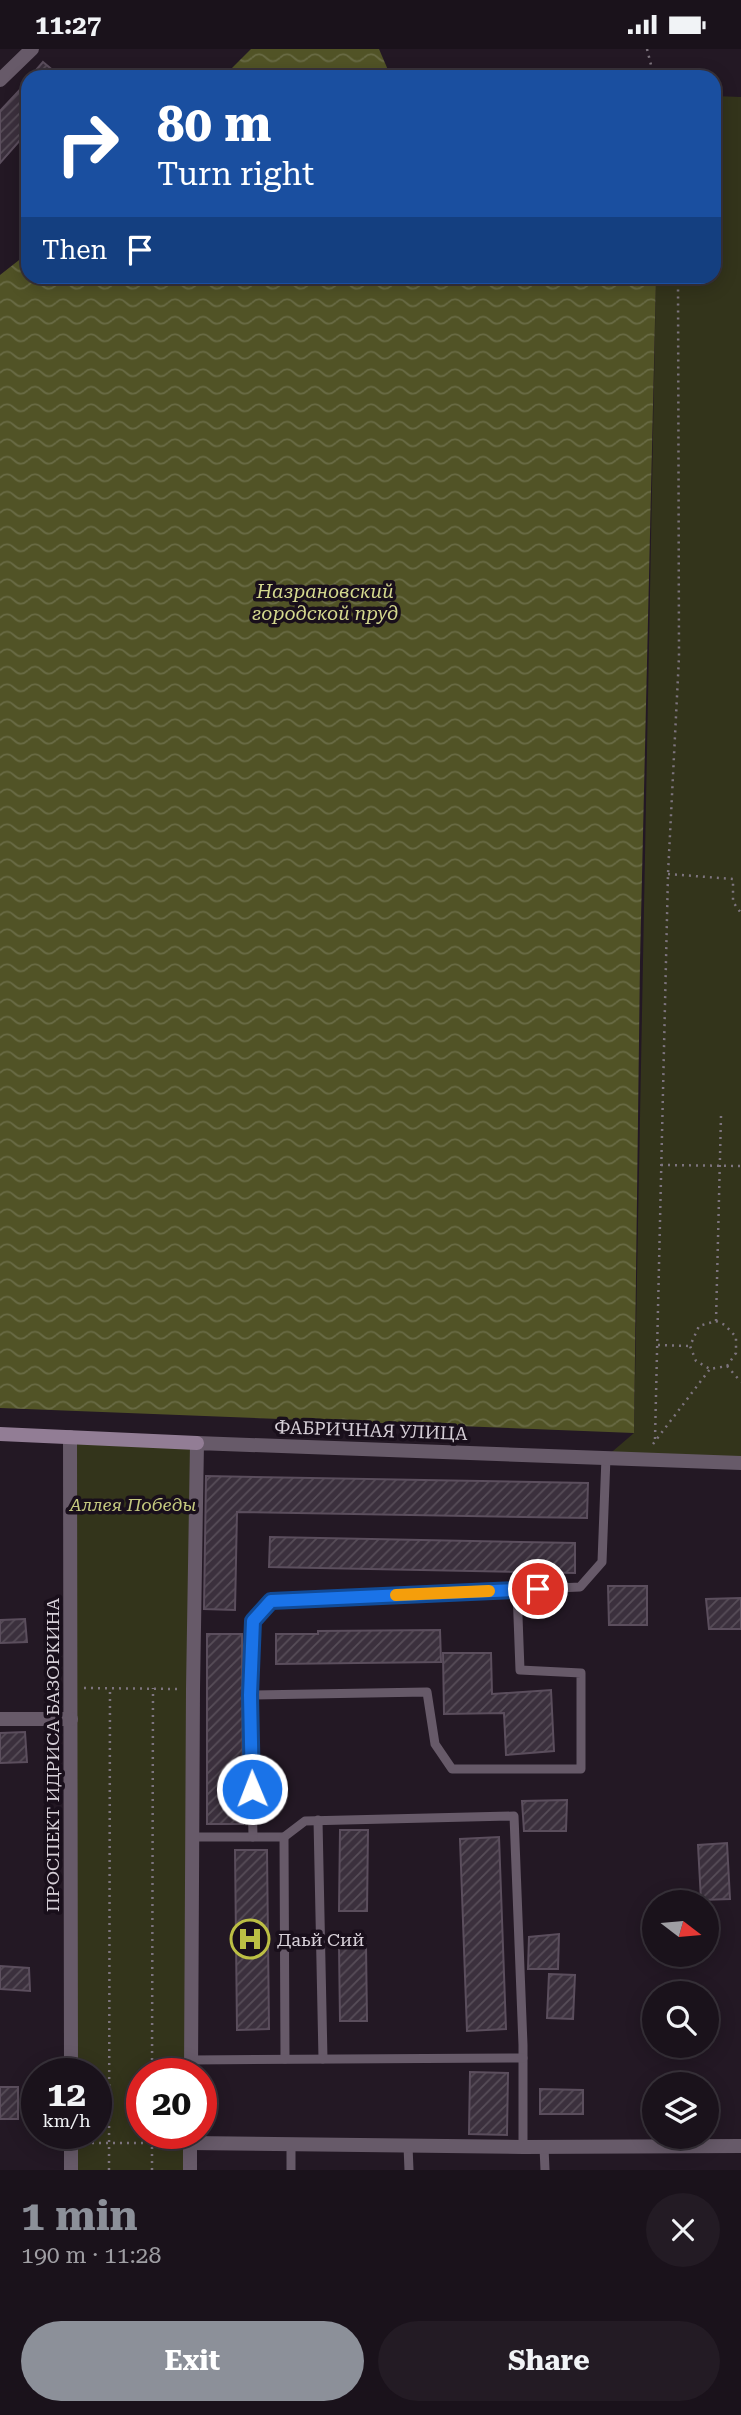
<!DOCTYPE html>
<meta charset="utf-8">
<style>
body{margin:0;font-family:"Roboto Serif",serif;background:#231b24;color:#f1f3f6;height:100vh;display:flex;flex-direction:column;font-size:26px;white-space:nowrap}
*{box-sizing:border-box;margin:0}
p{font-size:23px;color:#9f9ea3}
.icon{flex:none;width:38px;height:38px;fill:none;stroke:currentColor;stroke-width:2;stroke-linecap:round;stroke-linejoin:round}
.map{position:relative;height:2121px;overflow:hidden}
.panel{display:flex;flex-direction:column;background:#1a121b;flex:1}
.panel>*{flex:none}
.top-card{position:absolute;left:21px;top:21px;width:700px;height:214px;border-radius:21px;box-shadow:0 4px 18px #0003,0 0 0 2px #38323a;background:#1a4fa0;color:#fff;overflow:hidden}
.needle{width:46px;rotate:106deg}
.fabs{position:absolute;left:642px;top:1841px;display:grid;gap:14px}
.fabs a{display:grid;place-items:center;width:77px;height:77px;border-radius:50%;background:#1a121b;box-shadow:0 4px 18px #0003,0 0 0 2px #38323a;font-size:35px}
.speed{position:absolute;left:21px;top:2009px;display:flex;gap:14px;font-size:35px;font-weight:700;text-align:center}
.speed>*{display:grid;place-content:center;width:91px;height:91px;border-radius:50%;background:#1a121b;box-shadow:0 4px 18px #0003,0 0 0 2px #38323a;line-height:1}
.speed small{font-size:18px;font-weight:400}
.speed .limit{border:10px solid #d22;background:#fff;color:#111}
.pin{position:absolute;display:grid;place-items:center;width:60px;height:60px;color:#fff;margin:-30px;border:4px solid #fff;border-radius:50%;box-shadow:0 2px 7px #0007}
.me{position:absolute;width:77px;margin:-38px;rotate:359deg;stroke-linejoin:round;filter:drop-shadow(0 0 5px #0008)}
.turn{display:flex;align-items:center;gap:24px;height:147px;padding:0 21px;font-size:32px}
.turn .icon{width:91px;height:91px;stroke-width:2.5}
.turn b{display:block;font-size:49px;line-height:60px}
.then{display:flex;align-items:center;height:66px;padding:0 21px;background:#0003;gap:14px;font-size:26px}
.round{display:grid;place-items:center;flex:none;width:74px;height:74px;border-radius:37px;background:#231b24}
.overview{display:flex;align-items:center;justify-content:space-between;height:119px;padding:0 21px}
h1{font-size:42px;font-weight:700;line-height:52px;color:#8c9099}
.primary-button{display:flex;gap:14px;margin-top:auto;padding:14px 21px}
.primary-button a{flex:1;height:80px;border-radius:42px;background:#8c9099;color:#fff;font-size:28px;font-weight:700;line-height:80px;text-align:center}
.primary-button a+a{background:#231b24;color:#f1f3f6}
.status{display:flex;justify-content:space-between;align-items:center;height:49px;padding:0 35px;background:#1a121b;direction:ltr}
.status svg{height:19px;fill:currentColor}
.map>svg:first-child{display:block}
</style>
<div class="status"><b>11:27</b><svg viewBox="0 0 49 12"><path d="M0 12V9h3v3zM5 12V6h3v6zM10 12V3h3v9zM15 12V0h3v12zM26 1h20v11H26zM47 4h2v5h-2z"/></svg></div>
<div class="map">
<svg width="741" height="2121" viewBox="0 0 741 2121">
<defs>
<pattern id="water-waves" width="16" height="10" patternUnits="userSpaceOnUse" patternTransform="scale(1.75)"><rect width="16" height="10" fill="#515326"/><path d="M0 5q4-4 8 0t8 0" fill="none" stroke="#696b45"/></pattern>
<pattern id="building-hatch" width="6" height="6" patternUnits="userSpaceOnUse" patternTransform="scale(1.75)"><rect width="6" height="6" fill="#3b303d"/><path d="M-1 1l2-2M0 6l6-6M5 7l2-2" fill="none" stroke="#574d58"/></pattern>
</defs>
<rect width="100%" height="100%" fill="#231824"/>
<!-- park -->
<g fill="#33341b">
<path d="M714,47L741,48V1414L606,1408L634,1384L656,228H714Z"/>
<path d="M70,1388L197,1394L191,2025H142V2084H190V2121H71V2084H96V2025H71Z"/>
</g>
<!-- water -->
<g fill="url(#water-waves)">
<path d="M251,0H379L391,28H223Z"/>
<path d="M28,204V228H656L640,913L634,1384L0,1359V226Z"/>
</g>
<!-- building -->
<g fill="url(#building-hatch)" stroke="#5b4e5d" stroke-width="2">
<path d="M43,13L61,28H30Z"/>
<path d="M28,32V82L0,114V62Z"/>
<path d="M206,1427L588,1434L587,1469L237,1463L235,1561L204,1560Z"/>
<path d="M270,1488L575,1494V1524L269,1518Z"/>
<path d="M608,1537H647V1576H609Z"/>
<path d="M741,1549V1580H709L706,1550Z"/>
<path d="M25,1570L27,1593L0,1594V1571Z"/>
<path d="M440,1581L441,1613L276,1615V1585H318V1582Z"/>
<path d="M207,1585H242L243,1775H207Z"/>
<path d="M443,1604H491L492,1645L551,1641L554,1702L506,1706L504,1664L444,1665Z"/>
<path d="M25,1683L27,1713L0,1714V1684Z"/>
<path d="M567,1751L566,1782H524L522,1752Z"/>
<path d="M340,1781H368L367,1862H339Z"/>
<path d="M499,1788L506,1980L467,1982L460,1790Z"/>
<path d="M727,1794L730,1850L701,1851L698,1796Z"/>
<path d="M235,1801H267L269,1980L237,1981Z"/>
<path d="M559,1885L558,1920H528L529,1888Z"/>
<path d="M366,1895L367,1972H340L339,1896Z"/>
<path d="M0,1917L29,1919L30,1942L0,1940Z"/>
<path d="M549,1925L575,1926L573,1970L547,1969Z"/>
<path d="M470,2023L508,2024L507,2086L469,2085Z"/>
<rect x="0" y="2038" width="18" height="32"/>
<path d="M540,2040L583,2041V2065H540Z"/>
</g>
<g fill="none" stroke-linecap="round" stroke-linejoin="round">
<!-- path -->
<g stroke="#7d747e" stroke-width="2.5" stroke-dasharray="2 5" stroke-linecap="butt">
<path d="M647,0L654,28"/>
<path d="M668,825L733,830V853L741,864"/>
<path d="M661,1116L741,1117"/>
<path d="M716,1272L721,1067"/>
<path d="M716,1272L725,1276L736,1288V1304L727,1317L710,1320L696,1312L690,1297L699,1277Z"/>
<path d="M658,1296L690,1297"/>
<path d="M727,1317L741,1333"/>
<path d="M655,1390L668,825L679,608L678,228"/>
<path d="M653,1395L710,1320"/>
<path d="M84,1639L179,1640"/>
<path d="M152,2025L153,1639"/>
<path d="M85,2094H176"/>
<path d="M109,2121L110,1639"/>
<path d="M152,2121V2084"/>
</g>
<!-- lane -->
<g stroke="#675a69" stroke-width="9">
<path d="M250,1646L427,1643L435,1695L452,1720H581V1624L520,1621L517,1541"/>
<path d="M318,1771L323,2010"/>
<path d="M192,1788H284L305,1772L514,1767L523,1996V2098"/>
<path d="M253,1788L250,1646L253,1572L271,1552L580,1538L602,1513L606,1408"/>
<path d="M284,1788L285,2010"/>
<path d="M191,2011L523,2009"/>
<path d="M291,2096V2121"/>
<path d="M408,2097L409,2121"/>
<path d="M544,2098L545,2121"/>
</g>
<!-- street -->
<g stroke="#675a69" stroke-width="14">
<path d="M0,31L32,0"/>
<path d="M70,1388L71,2025"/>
<path d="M0,1670H71"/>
<path d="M191,2025L193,1640L197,1394L741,1414"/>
<path d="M190,2094L523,2098L741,2097"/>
<path d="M71,2121V2084"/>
<path d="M190,2121V2084"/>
</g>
<!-- secondary -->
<path stroke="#927d95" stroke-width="14" d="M0,1385L197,1394"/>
</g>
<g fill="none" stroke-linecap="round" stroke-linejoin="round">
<defs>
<path id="route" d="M252,1740L250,1646L253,1572L271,1552L538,1540"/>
</defs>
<!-- route casing -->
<use href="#route" stroke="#114b97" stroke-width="18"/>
<!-- route -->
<use href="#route" stroke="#1a73e8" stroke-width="12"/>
<!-- slow -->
<path stroke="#f59e0b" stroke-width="12" d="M396,1546L489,1542"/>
</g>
<!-- icons -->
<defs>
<symbol id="hospital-ring" viewBox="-11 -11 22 22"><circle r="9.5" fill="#190f1b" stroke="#bcbf44" stroke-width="1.5"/><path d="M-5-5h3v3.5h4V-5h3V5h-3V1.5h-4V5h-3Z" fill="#bcbf44"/></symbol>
</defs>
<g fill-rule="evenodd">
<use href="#hospital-ring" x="228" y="1868" width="44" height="44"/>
</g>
<g text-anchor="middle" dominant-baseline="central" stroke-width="7" stroke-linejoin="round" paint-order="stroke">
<!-- street labels -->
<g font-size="18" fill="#d7d0d8" stroke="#190f1b">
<text transform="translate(371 1381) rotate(2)">ФАБРИЧНАЯ УЛИЦА</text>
<text transform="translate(52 1706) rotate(-90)">ПРОСПЕКТ ИДРИСА БАЗОРКИНА</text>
</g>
<!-- park labels -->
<g font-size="18" font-style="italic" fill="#c5c97f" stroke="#190f1b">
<text x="133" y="1455">Аллея Победы</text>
</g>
<!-- poi labels -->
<g font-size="18" fill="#d7d0d8" stroke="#190f1b" text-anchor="start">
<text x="277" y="1890">Даьй Сий</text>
</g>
<!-- water labels -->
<g font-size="19" font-style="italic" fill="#d4d88e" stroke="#190f1b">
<text x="325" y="542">Назрановский<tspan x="325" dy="22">городской пруд</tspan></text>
</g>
</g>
</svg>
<div class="fabs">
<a><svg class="needle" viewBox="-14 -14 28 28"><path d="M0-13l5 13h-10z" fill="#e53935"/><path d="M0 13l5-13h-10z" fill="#9f9ea3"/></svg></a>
<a><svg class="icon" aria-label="search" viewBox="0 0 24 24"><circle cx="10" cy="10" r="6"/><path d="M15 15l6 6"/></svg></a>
<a><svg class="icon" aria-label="layers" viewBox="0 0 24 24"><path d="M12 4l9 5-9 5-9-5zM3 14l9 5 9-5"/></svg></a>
</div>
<div class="speed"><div>12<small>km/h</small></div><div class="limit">20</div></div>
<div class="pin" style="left:538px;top:1540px;background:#d93025"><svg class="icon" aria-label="arrive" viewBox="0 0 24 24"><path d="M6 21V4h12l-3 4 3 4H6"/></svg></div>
<svg class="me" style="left:252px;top:1740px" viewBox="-20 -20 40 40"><circle r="17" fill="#1a73e8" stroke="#fff" stroke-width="3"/><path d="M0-11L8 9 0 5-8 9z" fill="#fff"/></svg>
<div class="top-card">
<div class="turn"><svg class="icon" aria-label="right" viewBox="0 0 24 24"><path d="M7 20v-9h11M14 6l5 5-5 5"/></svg><div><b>80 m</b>Turn right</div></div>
<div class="then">Then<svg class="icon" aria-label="arrive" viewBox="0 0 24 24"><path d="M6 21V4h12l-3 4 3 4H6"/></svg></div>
</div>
</div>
<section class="panel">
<div class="overview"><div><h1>1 min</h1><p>190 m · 11:28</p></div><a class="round"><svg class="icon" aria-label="close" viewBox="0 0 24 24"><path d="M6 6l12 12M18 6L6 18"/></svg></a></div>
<div class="primary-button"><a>Exit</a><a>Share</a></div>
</section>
